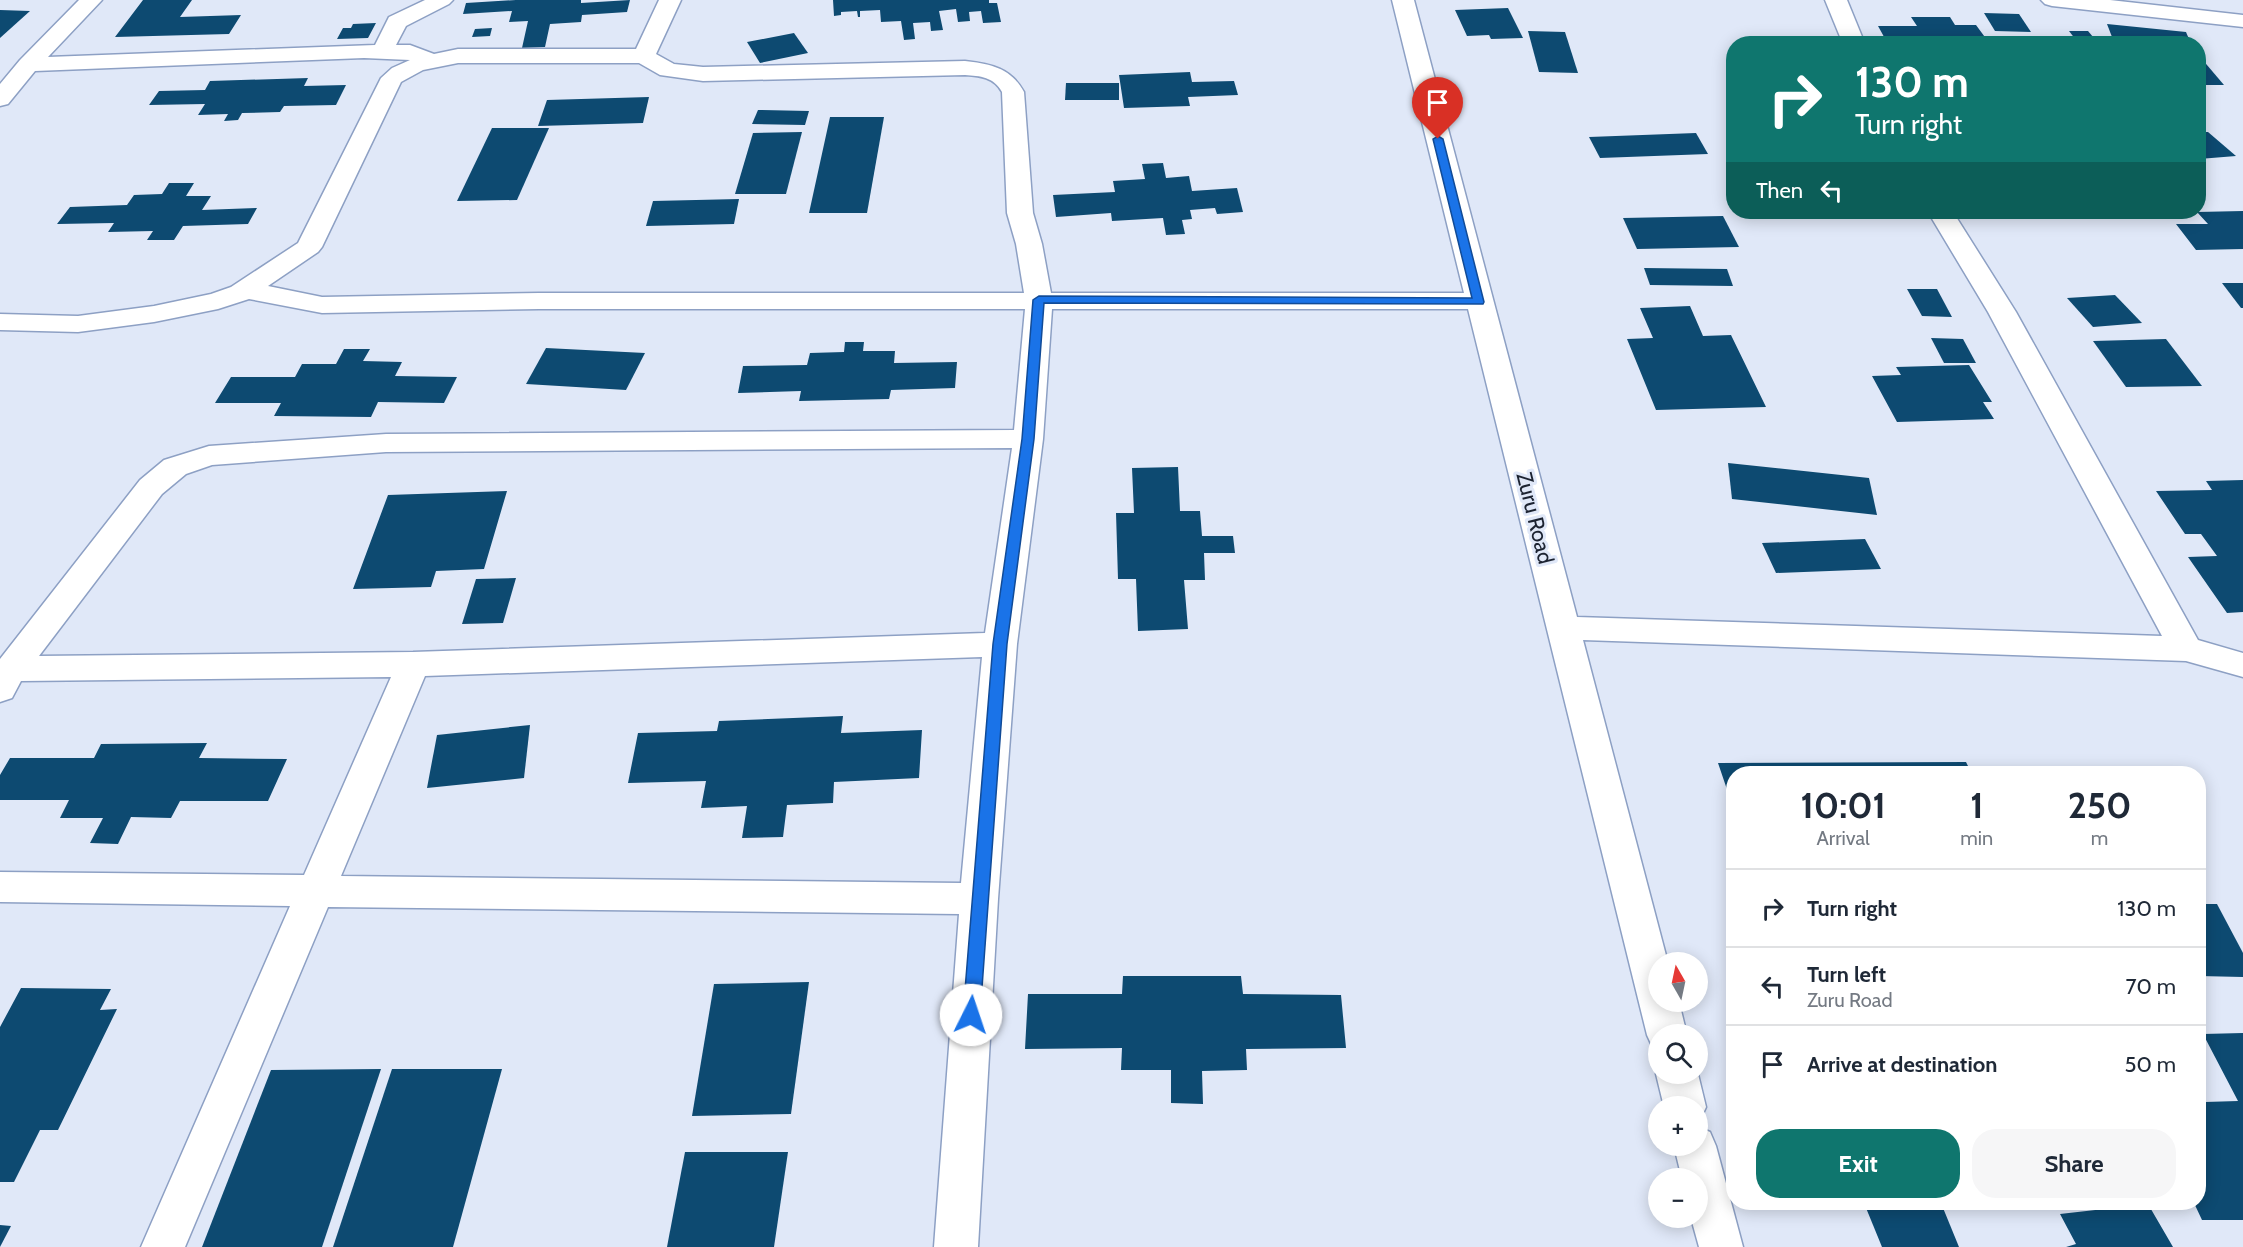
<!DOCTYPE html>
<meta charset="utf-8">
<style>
body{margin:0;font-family:Cabin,sans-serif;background:#f6f6f7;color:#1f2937;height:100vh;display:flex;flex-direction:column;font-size:22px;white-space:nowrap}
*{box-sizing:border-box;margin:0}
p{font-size:20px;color:#747a83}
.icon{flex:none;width:33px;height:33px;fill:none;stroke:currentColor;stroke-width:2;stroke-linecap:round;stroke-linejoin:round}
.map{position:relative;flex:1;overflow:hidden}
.panel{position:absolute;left:1726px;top:766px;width:480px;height:444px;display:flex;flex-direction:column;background:#fff;border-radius:24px;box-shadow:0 3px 15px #0003}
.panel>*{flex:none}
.top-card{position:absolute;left:1726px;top:36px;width:480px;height:183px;border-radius:24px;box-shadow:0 3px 15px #0003;background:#0f766e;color:#fff;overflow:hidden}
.needle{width:39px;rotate:351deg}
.tools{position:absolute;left:1648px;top:952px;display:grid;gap:12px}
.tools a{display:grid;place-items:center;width:60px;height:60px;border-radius:50%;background:#fff;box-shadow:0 3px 15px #0003;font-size:30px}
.pin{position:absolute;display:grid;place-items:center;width:51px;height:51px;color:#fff;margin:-62px -26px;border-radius:50% 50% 50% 0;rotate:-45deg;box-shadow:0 0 6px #0007}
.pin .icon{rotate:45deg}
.me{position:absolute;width:66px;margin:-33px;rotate:4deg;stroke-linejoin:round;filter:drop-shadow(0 0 4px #0008)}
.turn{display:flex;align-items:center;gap:21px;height:126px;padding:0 30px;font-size:27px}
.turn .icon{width:78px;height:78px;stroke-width:2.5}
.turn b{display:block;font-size:42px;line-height:51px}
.then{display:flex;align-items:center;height:57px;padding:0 30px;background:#0003;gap:12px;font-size:22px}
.eta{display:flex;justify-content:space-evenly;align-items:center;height:102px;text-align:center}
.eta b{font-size:36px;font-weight:700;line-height:42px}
.cta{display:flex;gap:12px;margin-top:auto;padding:12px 30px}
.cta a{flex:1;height:69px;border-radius:24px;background:#0f766e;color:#fff;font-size:24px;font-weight:700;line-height:69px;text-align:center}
.cta a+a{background:#f6f6f7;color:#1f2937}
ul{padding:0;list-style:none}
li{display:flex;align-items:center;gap:18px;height:78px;padding:0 30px;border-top:2px solid #e0e1e3}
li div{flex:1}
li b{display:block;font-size:22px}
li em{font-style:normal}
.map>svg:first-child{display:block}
</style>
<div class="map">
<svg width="2243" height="1247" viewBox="0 0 2243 1247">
<rect width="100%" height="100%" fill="#e0e8f8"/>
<!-- building -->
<g fill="#0d4a71">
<path d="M143,0H192L180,17L241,15L229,34L115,37Z"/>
<path d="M516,0H581V3L630,0L627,12L582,15L581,22L550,24L545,47L522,48L528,21L509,22L512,11L463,14L466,3Z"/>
<path d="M833,0H989V3H997L1001,22L983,23L981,11L969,12L970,21L958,22L956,9L939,11L943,30L931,31L930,22L913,23L915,39L904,40L901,21L881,22L880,10L860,11V17H858L857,11L841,12V15L834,16Z"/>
<path d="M1508,8L1523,38L1491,39L1489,35L1467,36L1455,10Z"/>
<path d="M0,10L30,11L0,38Z"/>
<path d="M1984,13L2019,14L2031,32L1995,31Z"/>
<path d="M1911,17H1950L1955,25H1976L1990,44H1888L1878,26H1917Z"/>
<path d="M376,23L368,38L337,39L343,28H351L353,24Z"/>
<path d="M2107,24L2186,32L2191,44L2112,37Z"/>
<path d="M492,28L490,36L472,37L475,29Z"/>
<path d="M1528,31L1565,32L1578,73L1539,72Z"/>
<path d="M2069,31H2088L2099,44H2079Z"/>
<path d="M794,33L808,53L760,63L747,42Z"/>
<path d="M2199,58H2201L2224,85H2199Z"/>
<path d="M1190,72L1192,82L1234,81L1238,95L1188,97L1190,106L1124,108L1119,75Z"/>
<path d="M308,78L304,86L346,85L336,105L284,106L280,112L242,113L238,120L224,121L228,114L198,115L205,104L149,105L159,91L205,90L210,81Z"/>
<path d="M1066,83H1119V100H1065Z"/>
<path d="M649,97L643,123L538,126L547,100Z"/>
<path d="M758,110L809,111L805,125L752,124Z"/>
<path d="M830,117H884L867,213H809Z"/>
<path d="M492,128H549L517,200L457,201Z"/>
<path d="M802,132L786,194H735L753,133Z"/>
<path d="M2199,132H2208L2236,156L2199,159Z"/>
<path d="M1696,133L1708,154L1600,158L1589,137Z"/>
<path d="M1163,163L1166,178L1189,176L1192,191L1237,188L1243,212L1217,214L1215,208L1190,210L1192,219L1182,220L1185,234L1166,235L1163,218L1112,221L1111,213L1056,217L1053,195L1115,192L1113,181L1145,179L1142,164Z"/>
<path d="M169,183H194L186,196H211L202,210L257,208L248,224L183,226L174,240H147L153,231L108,232L114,223L57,224L70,207L127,205L134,195L162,194Z"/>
<path d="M739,199L734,224L646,226L653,201Z"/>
<path d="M2243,211V249L2196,250L2176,224H2208L2197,212Z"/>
<path d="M1723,216L1739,247L1637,249L1623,218Z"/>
<path d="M1644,268L1727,269L1733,286L1650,285Z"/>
<path d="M2222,283H2243V308H2241Z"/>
<path d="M1907,289H1937L1952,317L1922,316Z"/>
<path d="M2115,295L2142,323L2093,327L2067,298Z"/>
<path d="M1690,306L1703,336L1731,335L1766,407L1656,410L1627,339L1653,338L1640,308Z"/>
<path d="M1931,338L1963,339L1976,363H1944Z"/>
<path d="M2166,339L2202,386L2126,387L2093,341Z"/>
<path d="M845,342H864L863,351H895L894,363L957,362L955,388L891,390L889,399L799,401L801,391L738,393L743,366L807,365L810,353L844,352Z"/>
<path d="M546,348L645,353L626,390L526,384Z"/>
<path d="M344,349H370L363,361L402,362L395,376L457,377L444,403L378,402L371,417L274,416L281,403H215L231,377H295L302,364H336Z"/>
<path d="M1969,365L1992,402H1983L1994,419L1897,422L1872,376L1901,375L1896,367Z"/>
<path d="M1728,463L1869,478L1877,515L1732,499Z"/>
<path d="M1178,467L1180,511H1200L1202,536H1233L1235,553H1204L1205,580H1184L1188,629L1138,631L1136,579H1118L1116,513H1134L1132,468Z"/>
<path d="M2243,480V612L2227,613L2188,557L2217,556L2201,534H2185L2156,491L2212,490L2206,481Z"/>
<path d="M507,491L484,569L436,571L431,587L353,589L388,495Z"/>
<path d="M1865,539L1881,569L1776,573L1762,543Z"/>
<path d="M516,578L503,623L462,624L476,579Z"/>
<path d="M843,716L841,733L922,730L919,778L834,782L833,803L787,805L783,837L742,838L747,806L701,808L706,781L628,783L638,733L717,731L719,721Z"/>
<path d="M530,725L524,778L427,788L437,735Z"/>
<path d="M207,743L199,758L287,759L268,801H180L171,818L131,817L118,844L90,843L103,818H60L69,800H0V775L10,758H94L101,744Z"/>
<path d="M1966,762L1972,774H1734V810L1718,763Z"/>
<path d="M2199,904H2217L2243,953V977L2199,976Z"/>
<path d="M1123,976H1241L1243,994L1341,995L1346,1048L1246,1049L1247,1070L1202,1071L1203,1104L1171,1103V1070H1121L1122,1048L1025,1049L1028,994H1122Z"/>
<path d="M809,982L791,1114L692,1116L714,984Z"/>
<path d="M21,988L111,989L100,1010L117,1009L58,1130H40L14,1182H0V1027Z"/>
<path d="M2243,1033V1220H2202L2194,1203H2199V1089L2205,1102L2238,1101L2203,1034Z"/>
<path d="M381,1069L322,1247H202L271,1070Z"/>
<path d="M392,1069H502L453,1247H333Z"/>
<path d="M685,1152H788L774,1247H667Z"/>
<path d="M1864,1203H1941L1959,1247H1882Z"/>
<path d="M2148,1204L2173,1247H2066L2076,1244L2060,1214Z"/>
<path d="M0,1225L11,1226L0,1247Z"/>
</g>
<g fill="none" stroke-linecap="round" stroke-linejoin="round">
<defs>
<g id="minor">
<path d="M79,0H102L48,57L375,45L389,17L425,0H453L449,4L406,26L396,45H410L434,54L458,49H636L659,0H681L656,54L674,64L703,67L965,61C991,64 1011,68 1024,92L1033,213L1042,244L1051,293H1464L1392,0H1414L1577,617L2162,636L1988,312L1928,212H1953L2016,312L2198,640L2243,653V677L2186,661L1583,640L1668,963H1659V1002H1679L1687,1035H1659V1050L1653,1048L1647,1035L1468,309H1052L1043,439L1017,644L998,899L978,1247H934L959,914L328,907L185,1247H141L290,906L0,902V872L304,875L391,677L21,681L12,698L0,702V659L140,480L164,460L209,446L386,434L1014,430L1025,309H539L322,313L249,299L218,309L154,322L78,332L0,330V314L78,316L154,306L211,294L231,287L298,243L381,78L392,68L410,60L364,58L35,71L8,104L0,106V84L20,60ZM458,63H639L660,75L703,81L965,75C980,76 994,77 1002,92L1007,213L1016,244L1024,293H539L322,297L268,286L318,252L322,247L401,82L423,70ZM1012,448L985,633L413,652L39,656L162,494L186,474L212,465L386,452ZM982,657L961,883L341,876L425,676Z"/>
<path d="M1825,0H1847L1865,44H1843Z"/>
<path d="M2041,0H2110L2243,15V27L2052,6L2045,4Z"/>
<path d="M1659,1068V1074H1698L1706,1107L1700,1120L1698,1121V1107H1664L1656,1074Z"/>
<path d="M1698,1127L1710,1132L1716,1146L1743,1247H1699L1691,1218H1698V1179H1682L1674,1146H1698Z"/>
</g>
</defs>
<!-- minor casing -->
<use href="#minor" stroke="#8da0c4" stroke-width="3"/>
<!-- minor -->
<use href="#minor" fill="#fff" fill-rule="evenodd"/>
</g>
<!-- route -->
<path fill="#1a73e8" stroke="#114b97" stroke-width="1.5" d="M1438,136L1443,139L1484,302L1483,304L1044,303L1034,439L1007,644L980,1015L977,1020L971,1022L965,1020L963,1015L993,644L1022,439L1033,300L1039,296L1472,298L1433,139Z"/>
<g text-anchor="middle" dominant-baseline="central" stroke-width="6" stroke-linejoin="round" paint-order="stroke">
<!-- street labels -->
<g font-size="22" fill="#1c2331" stroke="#e0e8f8">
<text transform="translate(1535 518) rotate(76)">Zuru Road</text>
</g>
</g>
</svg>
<div class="tools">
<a><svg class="needle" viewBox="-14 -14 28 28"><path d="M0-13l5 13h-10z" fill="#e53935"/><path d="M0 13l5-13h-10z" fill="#747a83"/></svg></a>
<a><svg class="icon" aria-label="search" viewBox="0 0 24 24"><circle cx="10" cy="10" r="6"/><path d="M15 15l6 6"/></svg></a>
<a>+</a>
<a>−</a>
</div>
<div class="pin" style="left:1438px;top:139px;background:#d93025"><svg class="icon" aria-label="arrive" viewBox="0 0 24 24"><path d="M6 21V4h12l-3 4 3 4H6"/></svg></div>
<svg class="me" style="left:971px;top:1015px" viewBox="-20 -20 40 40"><circle r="19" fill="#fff"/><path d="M0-13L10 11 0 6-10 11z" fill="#1a73e8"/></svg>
<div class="top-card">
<div class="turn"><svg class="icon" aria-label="right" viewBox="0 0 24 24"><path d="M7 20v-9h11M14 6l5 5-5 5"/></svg><div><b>130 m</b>Turn right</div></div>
<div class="then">Then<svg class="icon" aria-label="left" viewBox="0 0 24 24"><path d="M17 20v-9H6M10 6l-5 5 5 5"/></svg></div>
</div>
<section class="panel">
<div class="eta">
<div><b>10:01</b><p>Arrival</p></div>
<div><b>1</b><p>min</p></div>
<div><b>250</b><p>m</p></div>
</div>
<ul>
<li><svg class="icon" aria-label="right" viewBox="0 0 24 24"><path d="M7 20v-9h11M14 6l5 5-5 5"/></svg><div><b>Turn right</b></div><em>130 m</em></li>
<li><svg class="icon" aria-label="left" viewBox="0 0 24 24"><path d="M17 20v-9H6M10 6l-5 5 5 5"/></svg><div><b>Turn left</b><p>Zuru Road</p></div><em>70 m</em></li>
<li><svg class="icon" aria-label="arrive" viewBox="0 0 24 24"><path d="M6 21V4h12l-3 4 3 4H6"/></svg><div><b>Arrive at destination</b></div><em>50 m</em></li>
</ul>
<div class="cta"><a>Exit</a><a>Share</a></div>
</section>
</div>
